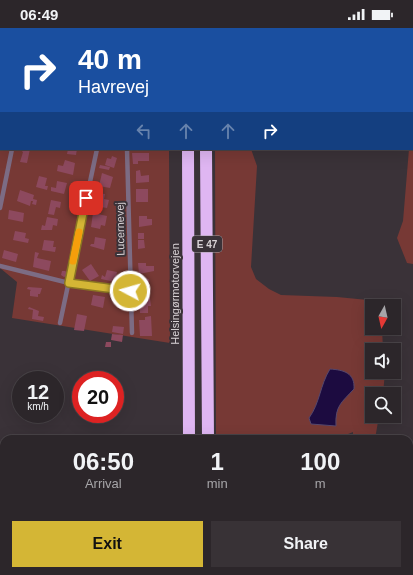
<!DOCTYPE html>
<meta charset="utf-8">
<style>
body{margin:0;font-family:Helvetica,sans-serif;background:#383236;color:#f1f3f6;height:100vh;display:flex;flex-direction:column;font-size:15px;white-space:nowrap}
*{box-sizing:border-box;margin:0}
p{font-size:13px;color:#a6a5a8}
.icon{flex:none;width:22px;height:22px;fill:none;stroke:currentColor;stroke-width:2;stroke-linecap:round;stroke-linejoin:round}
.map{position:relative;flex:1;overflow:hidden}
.side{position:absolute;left:0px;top:407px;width:413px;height:140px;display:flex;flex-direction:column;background:#2c262a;border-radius:12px 12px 0 0;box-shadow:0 4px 16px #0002,0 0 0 1px #484347}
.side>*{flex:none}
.hud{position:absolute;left:0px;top:0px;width:413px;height:122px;box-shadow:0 4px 16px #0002,0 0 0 1px #484347;background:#1a4fa0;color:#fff;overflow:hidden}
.needle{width:26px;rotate:188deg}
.buttons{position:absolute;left:365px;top:271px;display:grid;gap:8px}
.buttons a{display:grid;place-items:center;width:36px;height:36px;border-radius:0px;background:#2c262a;box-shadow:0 4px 16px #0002,0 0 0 1px #484347;font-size:20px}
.speed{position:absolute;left:12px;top:343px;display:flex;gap:8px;font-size:20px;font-weight:700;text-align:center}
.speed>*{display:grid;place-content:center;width:52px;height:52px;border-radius:50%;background:#2c262a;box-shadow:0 4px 16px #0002,0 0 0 1px #484347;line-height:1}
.speed small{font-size:10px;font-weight:400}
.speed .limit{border:6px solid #d22;background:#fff;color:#111}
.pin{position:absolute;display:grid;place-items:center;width:34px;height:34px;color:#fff;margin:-17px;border-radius:8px;box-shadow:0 2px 6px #0006}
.me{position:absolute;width:44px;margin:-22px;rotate:276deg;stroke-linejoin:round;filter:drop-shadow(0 0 3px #0008)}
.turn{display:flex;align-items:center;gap:14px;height:84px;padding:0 12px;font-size:18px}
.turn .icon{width:52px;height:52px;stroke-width:2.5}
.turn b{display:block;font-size:28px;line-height:34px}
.lanes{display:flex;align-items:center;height:38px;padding:0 12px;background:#0003;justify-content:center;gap:20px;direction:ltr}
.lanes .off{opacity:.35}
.eta{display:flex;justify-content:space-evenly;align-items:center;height:68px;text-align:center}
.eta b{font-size:24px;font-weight:800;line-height:28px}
.cta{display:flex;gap:8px;margin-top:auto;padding:8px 12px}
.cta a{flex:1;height:46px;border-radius:0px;background:#d4b635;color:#111;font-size:16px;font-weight:800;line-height:46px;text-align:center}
.cta a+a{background:#383236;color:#f1f3f6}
.status{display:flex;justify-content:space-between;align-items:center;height:28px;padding:0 20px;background:#2c262a;direction:ltr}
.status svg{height:11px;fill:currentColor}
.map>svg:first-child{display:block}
</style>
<div class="status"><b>06:49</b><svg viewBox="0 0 49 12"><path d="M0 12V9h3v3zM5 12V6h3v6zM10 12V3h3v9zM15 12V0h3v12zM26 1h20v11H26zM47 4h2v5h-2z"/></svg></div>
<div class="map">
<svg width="413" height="547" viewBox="0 0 413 547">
<rect width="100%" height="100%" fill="#3a3238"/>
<!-- green -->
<g fill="#773935">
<rect x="35" y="0" width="134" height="1"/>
<path d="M318,0H413V236L407,235L397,210L403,193L409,121H412V1Z"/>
<path d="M0,11L1,121H169L170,315L12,290L17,254L0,240Z"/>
<path d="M215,121H251L257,138L251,239L256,251L269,261L281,267L337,269L368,272V284L372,288V300H382L383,322H372V344H385L383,366H372V388H379L375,411H353V404L336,411H216Z"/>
<path d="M217,543H264L263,547H217Z"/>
</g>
<!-- water -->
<path fill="#1c0b40" stroke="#55476d" d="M330,341C344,342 355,345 354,361C341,375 335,378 336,398L311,396L309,390C320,375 320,357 330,341Z"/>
<!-- building -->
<g fill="#8d495e">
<path d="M19,121H30L27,135L20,134L23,124Z"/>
<path d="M68,121H77L76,127L67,126Z"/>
<path d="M132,125H149V133H138V136H133Z"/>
<path d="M112,128L117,130L114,140L105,137L107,130L111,131Z"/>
<path d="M65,132L75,135L73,147L57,143L58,137L63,138Z"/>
<path d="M100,137L110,139L109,142L99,140Z"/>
<path d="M140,142L141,148L149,147V154L136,155V143Z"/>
<path d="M102,145L113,149L110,160L99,158Z"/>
<path d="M39,148L47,150L45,158H48L47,162L36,159Z"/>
<path d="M57,153L67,155L64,166L51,163V159L56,160Z"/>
<rect x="136" y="161" width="12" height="13"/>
<path d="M20,162L34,167L33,171L37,172L36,177L32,176L33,173H31L30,178L17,173Z"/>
<path d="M96,165L105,166L104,171L109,172L107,180L95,178Z"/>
<path d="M51,172L61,174L60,180L56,179L54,187L48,186Z"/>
<path d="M9,182L24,185L23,194L8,191Z"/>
<path d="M93,185L107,188L105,198L101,197L100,201L91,199Z"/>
<path d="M139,188H147V191H152V197L139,199Z"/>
<path d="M47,189L58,191L57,198L53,197L52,202H41L42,197L45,198Z"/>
<path d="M15,203L26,205L25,210L29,211L28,215L13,212Z"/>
<rect x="138" y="205" width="6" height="6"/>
<path d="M95,209L106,211L104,222L90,218L91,216H94Z"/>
<path d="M44,212L54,213L53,219H56L55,224L42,222Z"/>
<path d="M138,212H144L145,220L138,221Z"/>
<path d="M4,222L18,226L16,234L2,230Z"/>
<path d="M35,224L39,225L37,230L51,233L49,243L33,239Z"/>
<path d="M138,235H146V238H154V243L139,246Z"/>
<path d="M91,236L99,248L90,253L82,242Z"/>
<path d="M107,242L117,244L115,254L101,251L102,247L105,249Z"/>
<path d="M62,243H65L68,245L67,248L64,249L61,247Z"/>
<path d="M138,249L149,251L147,264H139Z"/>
<path d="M28,259L42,260L40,266H38V269L30,268V263L31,262L27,261Z"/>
<path d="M93,267L105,269L103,280L91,277Z"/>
<path d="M139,270H150L151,278H148V285H140Z"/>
<path d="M29,279L39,283L38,288L44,289L43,293L32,291L33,282L28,281Z"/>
<path d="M77,286L87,288L84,303L74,302Z"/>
<path d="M151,288L152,308H140L139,292H145V289Z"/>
<path d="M113,298L124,299L123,306L112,304Z"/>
<path d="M112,306L123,307L122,314L111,312Z"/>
<path d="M106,314H111V319H105Z"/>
</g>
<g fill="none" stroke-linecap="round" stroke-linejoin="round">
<!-- path -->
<path stroke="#787176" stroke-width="1.5" stroke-dasharray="1 3" stroke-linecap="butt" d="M344,547L345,543"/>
<!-- lane -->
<g stroke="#7c6c84" stroke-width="4.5">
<path d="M14,1V0"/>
<path d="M37,1V0"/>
<path d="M122,1V0"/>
<path d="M127,121L132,305"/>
<path d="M0,180L12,121"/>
<path d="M0,238L69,255L131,263"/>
<path d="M60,295L97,121"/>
</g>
<!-- highway -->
<g stroke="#dfb6f2" stroke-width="12">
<path d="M186,0V1"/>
<path d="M205,0V1"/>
<path d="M188,121L189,411"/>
<path d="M206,121L208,411"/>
<path d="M190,543V547"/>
<path d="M208,543L209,547"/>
</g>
</g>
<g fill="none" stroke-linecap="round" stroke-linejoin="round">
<defs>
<path id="route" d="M86,170L69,255L130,263"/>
</defs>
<!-- route casing -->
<use href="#route" stroke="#8a7622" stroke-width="10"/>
<!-- route -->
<use href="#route" stroke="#d4b635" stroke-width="7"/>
<!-- slow -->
<path stroke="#f59e0b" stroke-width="7" d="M73,233L79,204"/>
</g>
<g text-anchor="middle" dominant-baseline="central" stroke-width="4" stroke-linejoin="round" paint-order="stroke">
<!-- shield labels -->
<rect fill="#3a3238" stroke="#a9a3a7" stroke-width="1" x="192" y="208" width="30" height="16" rx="3"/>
<g font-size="10" font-weight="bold" fill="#d9d3d6">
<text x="207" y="216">E 47</text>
</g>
<!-- street labels -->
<g font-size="11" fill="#d9d3d6" stroke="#3a3238">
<text transform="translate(120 201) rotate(-91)">Lucernevej</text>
<text transform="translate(175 266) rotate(-90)">Helsingørmotorvejen</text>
</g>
</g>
</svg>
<div class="buttons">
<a><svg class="needle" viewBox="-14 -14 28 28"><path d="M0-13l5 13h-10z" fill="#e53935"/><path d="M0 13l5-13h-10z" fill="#a6a5a8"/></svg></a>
<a><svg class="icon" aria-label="sound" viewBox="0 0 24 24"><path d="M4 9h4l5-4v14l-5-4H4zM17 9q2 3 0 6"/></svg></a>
<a><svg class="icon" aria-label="search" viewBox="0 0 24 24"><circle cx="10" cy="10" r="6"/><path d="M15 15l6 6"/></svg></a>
</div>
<div class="speed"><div>12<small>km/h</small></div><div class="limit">20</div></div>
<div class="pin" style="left:86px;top:170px;background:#d93025"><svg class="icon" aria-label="arrive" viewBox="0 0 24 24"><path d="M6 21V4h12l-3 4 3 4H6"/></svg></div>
<svg class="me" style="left:130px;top:263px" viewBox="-20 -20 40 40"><circle r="17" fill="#d4b635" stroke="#fff" stroke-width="3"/><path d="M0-11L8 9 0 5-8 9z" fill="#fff"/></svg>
<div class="hud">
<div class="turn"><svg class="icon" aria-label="right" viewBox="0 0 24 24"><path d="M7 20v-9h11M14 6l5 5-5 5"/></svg><div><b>40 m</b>Havrevej</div></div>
<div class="lanes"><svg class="icon off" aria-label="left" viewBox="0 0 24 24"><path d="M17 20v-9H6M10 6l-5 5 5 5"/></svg><svg class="icon off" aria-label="ahead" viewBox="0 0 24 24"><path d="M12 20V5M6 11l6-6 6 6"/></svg><svg class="icon off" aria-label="ahead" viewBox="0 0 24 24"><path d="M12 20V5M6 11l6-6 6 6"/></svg><svg class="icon" aria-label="right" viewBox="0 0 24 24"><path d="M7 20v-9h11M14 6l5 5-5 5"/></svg></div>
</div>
<section class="side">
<div class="eta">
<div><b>06:50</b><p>Arrival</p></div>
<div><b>1</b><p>min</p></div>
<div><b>100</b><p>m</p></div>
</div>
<div class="cta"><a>Exit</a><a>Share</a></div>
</section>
</div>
